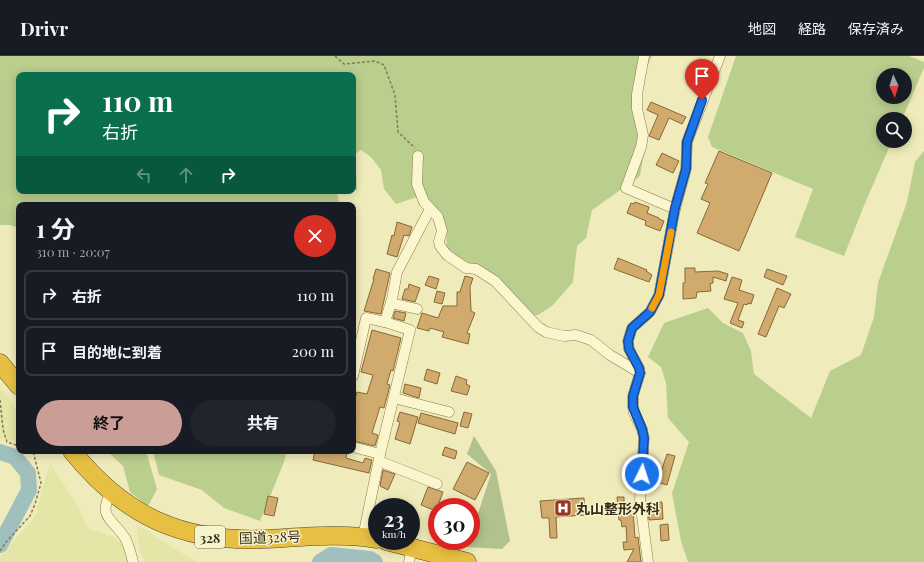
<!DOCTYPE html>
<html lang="ja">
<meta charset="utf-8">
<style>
body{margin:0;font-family:"Playfair Display","Noto Sans JP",serif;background:#20242c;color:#f1f3f6;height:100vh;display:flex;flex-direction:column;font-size:15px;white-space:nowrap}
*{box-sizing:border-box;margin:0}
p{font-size:13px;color:#9ea1a6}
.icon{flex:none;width:22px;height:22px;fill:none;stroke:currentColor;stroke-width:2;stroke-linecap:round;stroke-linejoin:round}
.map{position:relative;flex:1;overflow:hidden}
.sheet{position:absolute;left:16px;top:146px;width:340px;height:252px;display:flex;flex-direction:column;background:#171b24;border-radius:8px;box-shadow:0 2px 10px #0003}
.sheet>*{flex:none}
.banner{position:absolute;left:16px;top:16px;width:340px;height:122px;border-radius:8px;box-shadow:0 2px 10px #0003;background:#0b6e4f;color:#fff;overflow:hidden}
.needle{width:26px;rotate:176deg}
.controls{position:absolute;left:876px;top:12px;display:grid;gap:8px}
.controls a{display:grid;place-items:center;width:36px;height:36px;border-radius:50%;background:#171b24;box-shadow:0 2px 10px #0003;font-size:20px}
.speed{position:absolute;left:368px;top:442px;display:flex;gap:8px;font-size:20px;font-weight:700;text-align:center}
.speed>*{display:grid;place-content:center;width:52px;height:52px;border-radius:50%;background:#171b24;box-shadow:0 2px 10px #0003;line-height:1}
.speed small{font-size:10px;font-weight:400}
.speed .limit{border:6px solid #d22;background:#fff;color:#111}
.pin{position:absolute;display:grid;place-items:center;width:34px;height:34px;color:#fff;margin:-41px -17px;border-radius:50% 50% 50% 0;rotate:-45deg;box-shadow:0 0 4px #0007}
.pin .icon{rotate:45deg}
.me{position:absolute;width:44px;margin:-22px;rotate:4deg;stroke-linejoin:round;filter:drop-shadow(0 0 3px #0008)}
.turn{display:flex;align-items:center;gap:14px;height:84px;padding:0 20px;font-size:18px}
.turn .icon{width:52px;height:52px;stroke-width:2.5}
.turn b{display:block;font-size:28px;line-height:34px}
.lanes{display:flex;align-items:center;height:38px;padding:0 20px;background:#0003;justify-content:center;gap:20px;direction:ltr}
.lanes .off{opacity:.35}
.round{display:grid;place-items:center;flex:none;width:42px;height:42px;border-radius:21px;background:#20242c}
.summary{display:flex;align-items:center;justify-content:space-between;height:68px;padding:0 20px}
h1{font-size:24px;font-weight:700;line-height:30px}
.action{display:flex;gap:8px;margin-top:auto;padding:8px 20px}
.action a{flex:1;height:46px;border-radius:24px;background:#ca9e96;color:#111;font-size:16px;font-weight:700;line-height:46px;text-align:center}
.action a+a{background:#20242c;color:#f1f3f6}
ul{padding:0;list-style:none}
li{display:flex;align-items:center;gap:12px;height:50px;margin:0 8px 6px;padding:0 12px;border:2px solid #363941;border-radius:8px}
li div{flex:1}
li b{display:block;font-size:15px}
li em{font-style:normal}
header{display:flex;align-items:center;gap:24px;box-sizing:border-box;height:56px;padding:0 20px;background:#171b24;border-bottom:1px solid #363941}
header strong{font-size:19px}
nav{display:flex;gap:22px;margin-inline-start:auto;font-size:14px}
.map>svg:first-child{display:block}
</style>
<header>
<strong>Drivr</strong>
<nav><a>地図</a><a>経路</a><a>保存済み</a></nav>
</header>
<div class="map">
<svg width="924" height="506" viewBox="0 0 924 506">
<rect width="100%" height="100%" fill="#f0ebba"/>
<!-- farmland -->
<g fill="#e4e6a7">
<path d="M0,333L6,337L19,358V385L0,383Z"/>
<path d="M50,407L77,449L89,473L112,480L122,489L128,506H0V501L35,460Z"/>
<path d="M136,468L196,506H146L140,497Z"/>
</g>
<!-- green -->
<g fill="#bace8e" fill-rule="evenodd">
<path d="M0,0H652L633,38L647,78L640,120L592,154L586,182L577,190L573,226L552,250L538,259H524L473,209L447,197L446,173L420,140L396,148L384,133L381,114L371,101L361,94L355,98L357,134H353V19H19V135H337L339,149H19V172L10,169H0Z"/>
<path d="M736,0H909L924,6V12L902,63H883V85H892L863,152L844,200L795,181L813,133L712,91L708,81ZM883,19H905V41H883Z"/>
<path d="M924,95V506H688L681,485L672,437L689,386L668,362L666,327L661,311L648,301L664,267L708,252L723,267L743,277L751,295L754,318L811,362L830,315L861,299L874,261L878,227L907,146L915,106Z"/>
<path d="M107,395H146L157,433L148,450L130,436L123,410Z"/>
<path d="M153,395H287L284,406L260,465L224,452L202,434L159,419Z"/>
</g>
<!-- cemetery -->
<path fill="#b1c28e" d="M474,380L496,415L510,485L502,493L467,491L469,485H471V479L491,418L467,398Z"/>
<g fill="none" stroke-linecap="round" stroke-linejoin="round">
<!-- river -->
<g stroke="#9fc0bd" stroke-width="16">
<path d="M0,396L15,401L28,417L29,434L0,489"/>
<path d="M320,506L331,499L370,503L375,506"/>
</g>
</g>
<!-- building -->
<g fill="#d1ab6d" stroke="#886838">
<path d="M651,46L686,61L682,68L669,62L659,84L649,80L658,59L647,54Z"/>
<path d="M719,95L772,117L739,195L697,177L710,147L701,143L708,128L705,127Z"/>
<path d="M662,97L679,105L673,117L656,109Z"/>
<path d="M635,146L649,151L647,157L659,162V163L664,165L660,175L645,169L646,165L627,157L631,147L634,148Z"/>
<path d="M397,166L412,171L409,180L404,179L397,201L387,198L392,179L394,180Z"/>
<path d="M618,202L647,214L646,215L652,219L649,226L614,213Z"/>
<path d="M685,212H695V216L718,215L728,218L726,225L713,221V227L710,228L711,235L697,236L696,242L683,243V227H685Z"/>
<path d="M376,213L390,217L381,258L364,255L374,223H373Z"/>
<path d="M767,213L787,220L783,229L764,221Z"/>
<path d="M429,220L439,223L436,233L425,229Z"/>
<path d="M465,220L473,222L470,231L471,255L475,257L467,277L470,278L468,288L442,281L444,276L430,272L429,275L417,272L422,257L438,262L443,250H457V236H460Z"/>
<path d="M732,221L742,224L739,234L754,239L751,248L748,247L747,249L744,248L738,264L744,266L742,272L730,267L738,247L724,243Z"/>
<path d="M409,228L420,232L415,246L402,243L405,233H408Z"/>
<path d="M777,232L791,238L784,252L779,250L766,281L758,278Z"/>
<path d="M437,235L445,237L442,248L434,246Z"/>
<path d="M395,255L406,257L404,265L393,262Z"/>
<path d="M372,274L401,282L393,315L391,314L387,328L390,329L384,352L380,351L372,377L378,379L375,390L353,385V375L356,366L353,365V348L357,336L367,338L373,319L361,316Z"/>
<path d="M427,313L440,317L437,328L424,324Z"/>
<path d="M456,320L467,324L466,328L470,330L467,339L451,335Z"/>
<path d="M405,328L421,332L419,342L403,337Z"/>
<path d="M400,356L418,361L410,388L395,383L400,366L397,365Z"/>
<path d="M464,356L472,358L468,372L460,370Z"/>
<path d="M421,357L458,367L455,378L418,367Z"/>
<path d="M445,391L457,395L455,403L442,399Z"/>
<path d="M315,395H343L347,396L346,402L363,407L365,402L372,404L369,417L313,404Z"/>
<path d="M667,398L675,400L667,429L649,424L652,413L661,416Z"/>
<path d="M467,406L489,417L475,444L453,433Z"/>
<path d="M383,414L395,418L388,434L380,430Z"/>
<path d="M428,431L443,436L436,455L421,449Z"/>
<path d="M268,440L278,442L274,460L264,458Z"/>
<path d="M617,441H624V454H633L635,482L638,481L641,506H627L634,493L624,494L623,486H627L626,470L622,471L621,464H619Z"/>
<path d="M584,442L585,459L556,461L557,482H550L549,462H542L540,445Z"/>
<path d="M662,446L663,463L649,464L647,447Z"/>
<path d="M668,468L669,484L661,485L660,469Z"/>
</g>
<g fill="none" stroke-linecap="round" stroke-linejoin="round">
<defs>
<g id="street">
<path d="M644,0L637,38V53L643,79L641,91L626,132L675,153"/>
<path d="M418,100L417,128L424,146L438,161L442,175L439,185L440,190L447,199L466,212L476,213L495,225L538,271L546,276L564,280L576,279L591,284L610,299L640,317"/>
<path d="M391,247L417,253"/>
<path d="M353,320L366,262L385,266"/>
<path d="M394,342L449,356"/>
<path d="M353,391L380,398"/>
<path d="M379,405L437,428"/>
<path d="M111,437C97,461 113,463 125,482C129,489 131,498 133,506"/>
<path d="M363,481L380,398L410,274L385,266L392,243L397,216L430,153"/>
<path d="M409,506L412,492"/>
<path d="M648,506L640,444L644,382L642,373L634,357L633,351V340L640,317L639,312L629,293L628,285L632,272L650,256L659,239L675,153L686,113L687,86L720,0"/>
</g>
<g id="highway">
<path d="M0,307L19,330"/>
<path d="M72,395C125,461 183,487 268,483C305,481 340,477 377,483"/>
<path d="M386,485L467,506"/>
</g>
</defs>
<!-- street casing -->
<use href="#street" stroke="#887a54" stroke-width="11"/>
<!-- highway casing -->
<use href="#highway" stroke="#554629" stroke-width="19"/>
<!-- path -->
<g stroke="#887a54" stroke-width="1.5" stroke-dasharray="3 2" stroke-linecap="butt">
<path d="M335,0L344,8L375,5L384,9L395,39L398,76L415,92"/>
<path d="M0,344L3,373L7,386L19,390"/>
<path d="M0,495L6,486L30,460L35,448L41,427L33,395"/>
</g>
<!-- street -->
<use href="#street" stroke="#fbf6cd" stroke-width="10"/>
<!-- highway -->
<use href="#highway" stroke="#e7c043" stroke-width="18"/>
</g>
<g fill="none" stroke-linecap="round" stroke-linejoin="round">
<defs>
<path id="route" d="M642,418L644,382L642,373L633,351V340L640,317L639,312L629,293L628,285L632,272L650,256L659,239L675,152L686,113L687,86L702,44"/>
</defs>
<!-- route casing -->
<use href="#route" stroke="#114b97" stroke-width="10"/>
<!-- route -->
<use href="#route" stroke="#1a73e8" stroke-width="7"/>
<!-- slow -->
<path stroke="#f59e0b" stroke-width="7" d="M652,252L659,239L671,176"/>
</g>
<!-- icons -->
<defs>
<symbol id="hospital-square" viewBox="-11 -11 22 22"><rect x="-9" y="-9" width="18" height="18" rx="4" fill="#9a3720" stroke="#f7f3ca"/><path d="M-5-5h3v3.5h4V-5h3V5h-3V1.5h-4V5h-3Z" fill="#fff"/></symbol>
</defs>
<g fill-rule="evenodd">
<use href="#hospital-square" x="553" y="442" width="20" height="20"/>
</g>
<g text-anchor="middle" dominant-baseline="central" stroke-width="3" stroke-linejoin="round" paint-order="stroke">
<!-- shield labels -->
<rect fill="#f7f3ca" stroke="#70684f" stroke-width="1" x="195" y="470" width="30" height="22" rx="3"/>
<g font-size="13" font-weight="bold" fill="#362d1a">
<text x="210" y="481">328</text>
</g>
<!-- poi labels -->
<g font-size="14" font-weight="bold" fill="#362d1a" stroke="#f7f3ca" text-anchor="start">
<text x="576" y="452">丸山整形外科</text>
</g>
<!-- street labels -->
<g font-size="14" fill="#362d1a" stroke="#f7f3ca">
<text transform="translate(270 481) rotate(-2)">国道328号</text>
</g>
</g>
</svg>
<div class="controls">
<a><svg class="needle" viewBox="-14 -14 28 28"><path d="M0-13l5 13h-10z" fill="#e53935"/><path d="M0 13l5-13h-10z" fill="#9ea1a6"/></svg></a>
<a><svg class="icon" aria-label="search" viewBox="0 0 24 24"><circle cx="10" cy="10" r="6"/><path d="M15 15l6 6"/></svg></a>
</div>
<div class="speed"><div>23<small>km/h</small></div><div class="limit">30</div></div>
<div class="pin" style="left:702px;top:44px;background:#d93025"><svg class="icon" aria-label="arrive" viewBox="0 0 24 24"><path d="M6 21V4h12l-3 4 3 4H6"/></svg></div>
<svg class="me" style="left:642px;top:418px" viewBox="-20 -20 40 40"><circle r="17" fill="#1a73e8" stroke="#fff" stroke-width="3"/><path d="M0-11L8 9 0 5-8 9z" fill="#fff"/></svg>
<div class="banner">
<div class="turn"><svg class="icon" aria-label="right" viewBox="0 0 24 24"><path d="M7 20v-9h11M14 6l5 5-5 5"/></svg><div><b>110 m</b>右折</div></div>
<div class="lanes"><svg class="icon off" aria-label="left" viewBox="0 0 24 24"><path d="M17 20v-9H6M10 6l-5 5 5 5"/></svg><svg class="icon off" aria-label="ahead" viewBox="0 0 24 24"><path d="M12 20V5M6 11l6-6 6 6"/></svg><svg class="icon" aria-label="right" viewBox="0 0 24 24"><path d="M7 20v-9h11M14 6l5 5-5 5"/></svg></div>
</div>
<section class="sheet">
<div class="summary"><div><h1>1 分</h1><p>310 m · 20:07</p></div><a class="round" style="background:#d93025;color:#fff"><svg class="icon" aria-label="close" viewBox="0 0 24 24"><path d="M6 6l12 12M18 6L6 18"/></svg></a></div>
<ul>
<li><svg class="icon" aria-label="right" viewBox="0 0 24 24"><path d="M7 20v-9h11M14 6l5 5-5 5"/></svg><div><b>右折</b></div><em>110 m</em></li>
<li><svg class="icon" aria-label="arrive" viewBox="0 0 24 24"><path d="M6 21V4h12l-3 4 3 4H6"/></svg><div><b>目的地に到着</b></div><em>200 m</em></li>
</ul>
<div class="action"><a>終了</a><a>共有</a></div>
</section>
</div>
